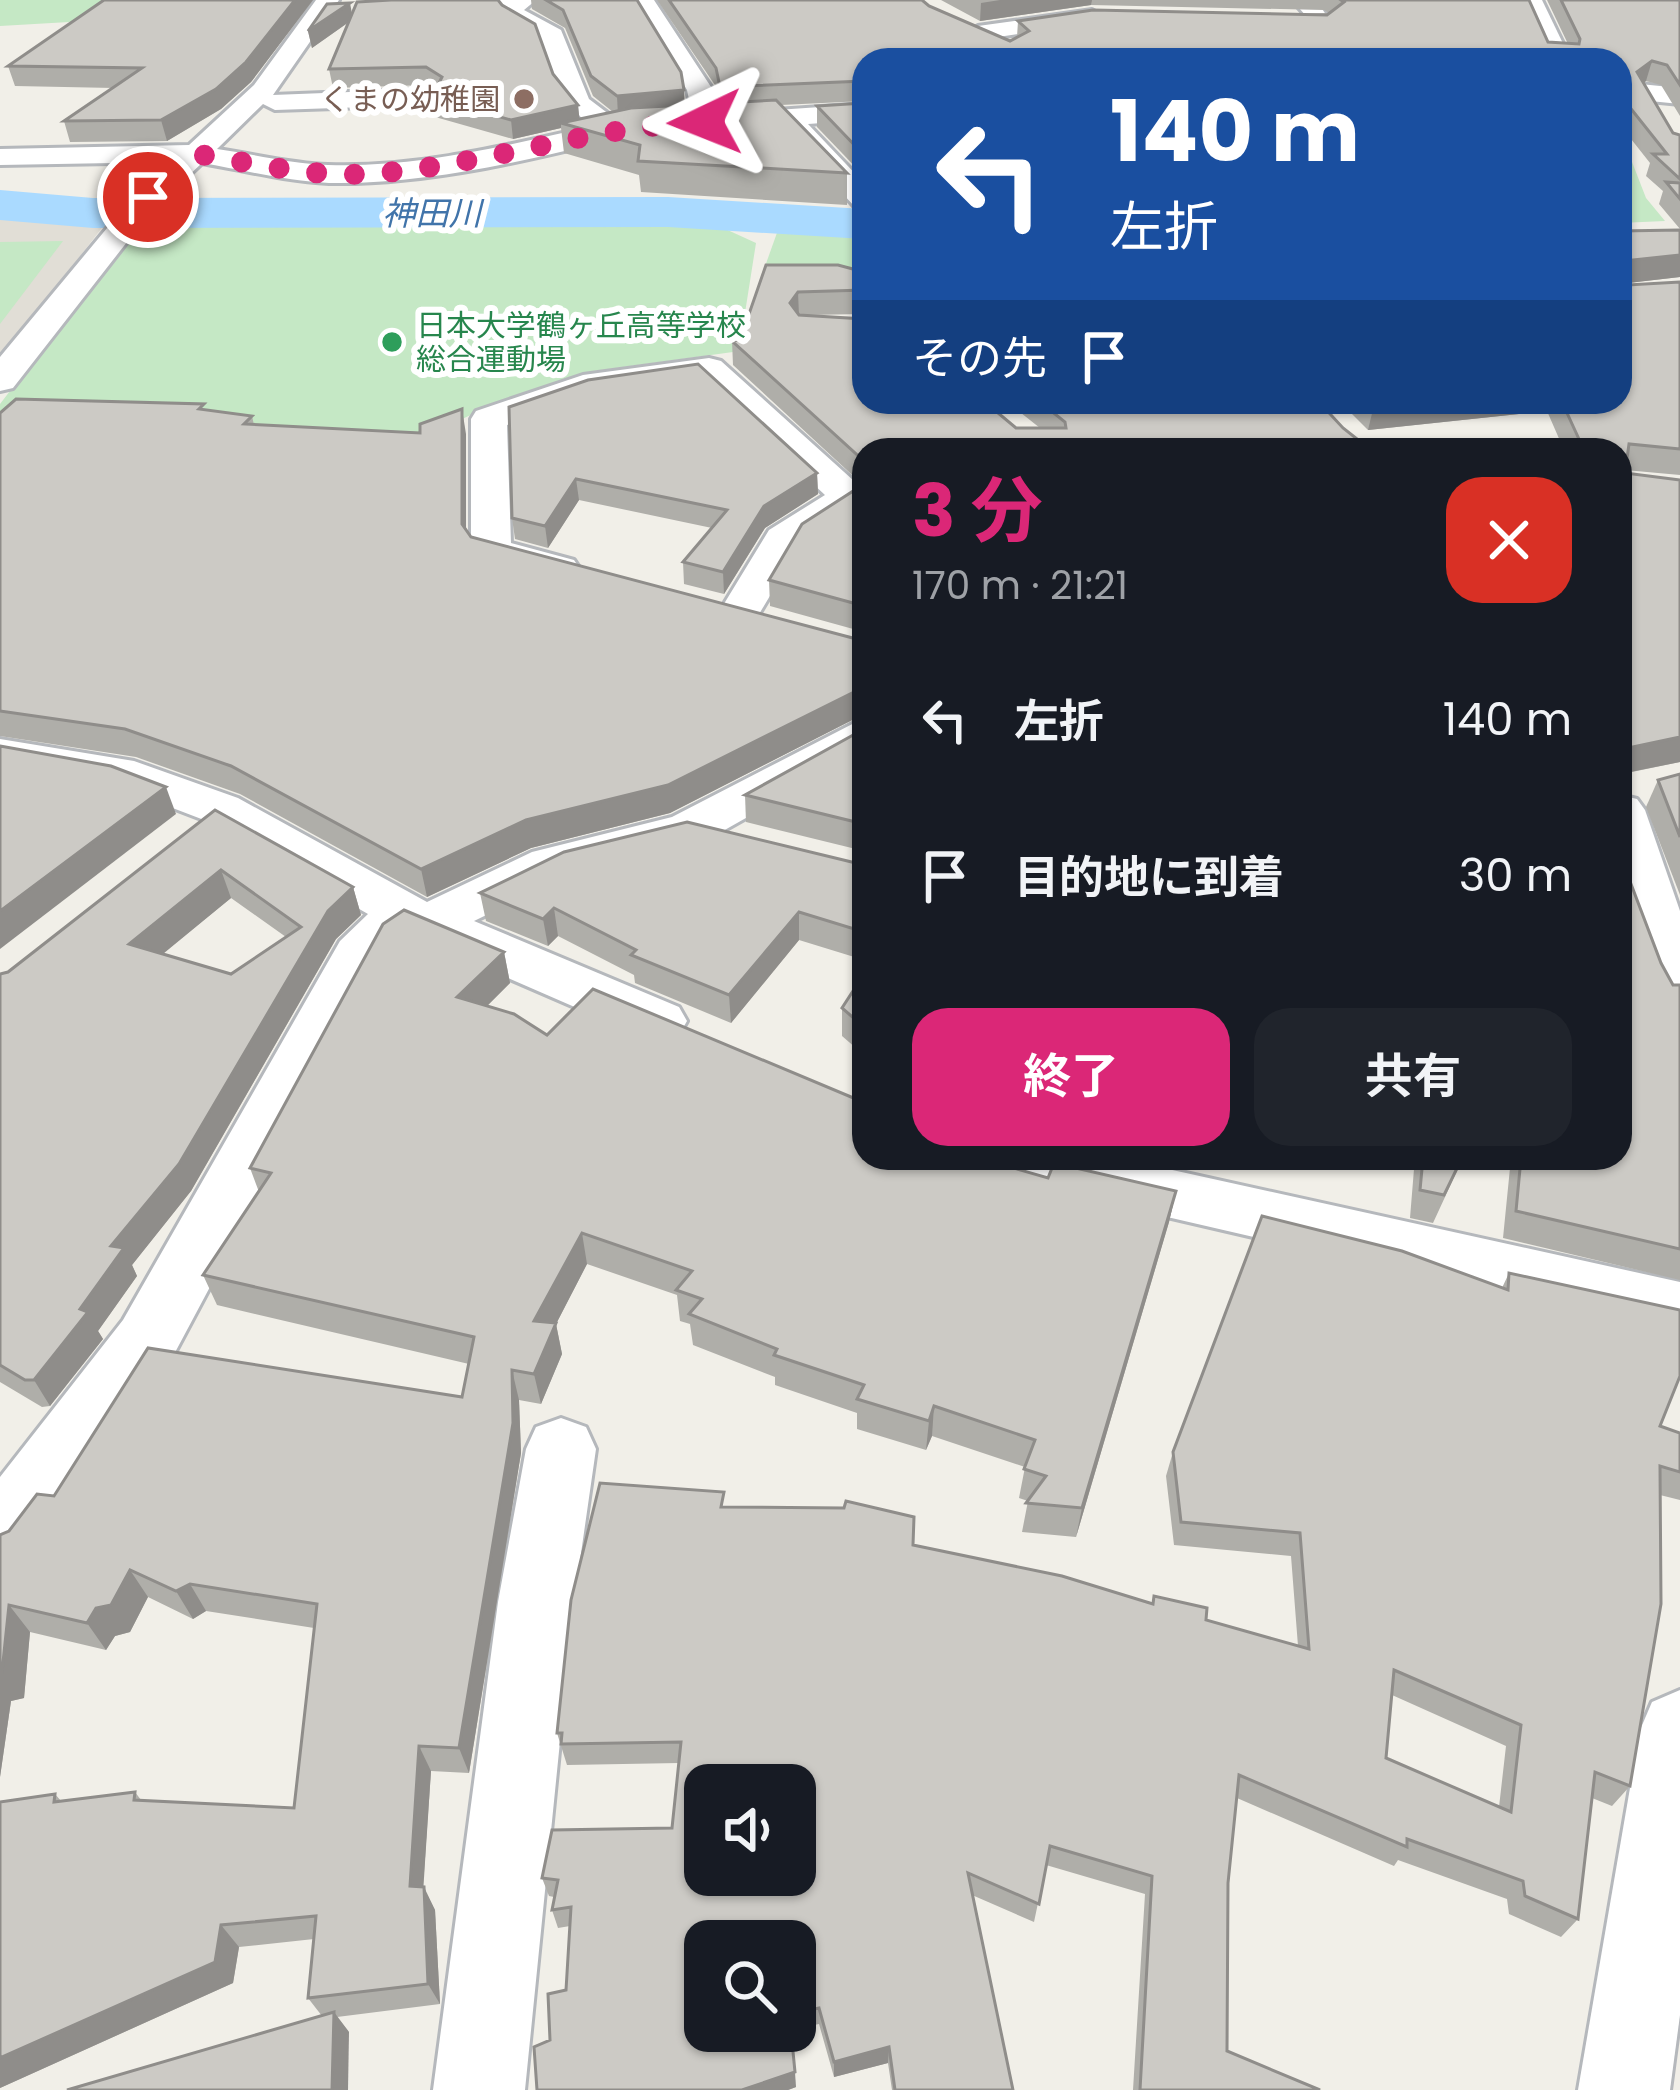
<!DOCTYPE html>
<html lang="ja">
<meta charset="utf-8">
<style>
body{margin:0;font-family:Poppins,"Noto Sans JP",sans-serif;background:#20242c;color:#f1f3f6;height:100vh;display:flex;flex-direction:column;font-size:45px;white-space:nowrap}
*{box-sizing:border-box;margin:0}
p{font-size:39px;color:#9ea1a6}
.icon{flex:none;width:66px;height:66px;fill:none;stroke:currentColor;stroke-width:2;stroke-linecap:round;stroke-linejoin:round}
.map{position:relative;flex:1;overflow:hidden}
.sheet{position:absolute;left:852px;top:438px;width:780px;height:732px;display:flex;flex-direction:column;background:#171b24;border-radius:36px;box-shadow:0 3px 9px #0004}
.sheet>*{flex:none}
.banner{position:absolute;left:852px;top:48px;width:780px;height:366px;border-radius:36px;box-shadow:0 3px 9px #0004;background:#1a4fa0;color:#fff;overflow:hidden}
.fabs{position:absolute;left:684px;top:1764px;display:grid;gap:24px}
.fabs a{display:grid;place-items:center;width:132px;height:132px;border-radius:24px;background:#171b24;box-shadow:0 3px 9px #0004;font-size:60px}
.pin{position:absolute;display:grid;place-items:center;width:102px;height:102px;color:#fff;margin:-51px;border:6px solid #fff;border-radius:50%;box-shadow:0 3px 12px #0007}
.me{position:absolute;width:132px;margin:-66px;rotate:268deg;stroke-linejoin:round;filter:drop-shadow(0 0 9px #0008)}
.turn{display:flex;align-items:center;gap:42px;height:252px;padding:0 60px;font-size:54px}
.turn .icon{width:156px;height:156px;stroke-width:2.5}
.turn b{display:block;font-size:84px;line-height:102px}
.then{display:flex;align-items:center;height:114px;padding:0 60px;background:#0003;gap:24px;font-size:45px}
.round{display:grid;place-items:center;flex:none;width:126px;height:126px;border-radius:36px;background:#20242c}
.headline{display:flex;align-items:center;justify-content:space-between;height:204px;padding:0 60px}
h1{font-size:72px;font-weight:700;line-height:90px;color:#db2777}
.action{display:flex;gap:24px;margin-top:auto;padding:24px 60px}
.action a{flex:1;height:138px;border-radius:36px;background:#db2777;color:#fff;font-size:48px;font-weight:700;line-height:138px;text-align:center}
.action a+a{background:#20242c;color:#f1f3f6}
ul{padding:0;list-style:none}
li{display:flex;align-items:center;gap:36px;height:156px;padding:0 60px}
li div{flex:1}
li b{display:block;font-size:45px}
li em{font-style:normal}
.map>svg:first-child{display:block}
</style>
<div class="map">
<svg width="1680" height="2090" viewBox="0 0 1680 2090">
<rect width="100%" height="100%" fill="#f1efe8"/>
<!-- education -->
<path fill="#e1ded6" d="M0,218L104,225L0,361Z"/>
<!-- green -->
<g fill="#c5e8c5">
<path d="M0,0H253L242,12L0,26Z"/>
<path d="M1620,131L1646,198L1665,221L1620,223Z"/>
<path d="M136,227H721L756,243L742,332L733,352L587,372L505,399L415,441L0,414V404Z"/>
<path d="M778,230L864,238V290L763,272Z"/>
<path d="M63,241L0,324V242Z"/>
</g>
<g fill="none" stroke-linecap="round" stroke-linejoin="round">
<!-- river -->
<path fill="#aadaff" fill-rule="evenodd" d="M0,190L93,198L668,197L864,209V239L668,227L93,228L0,220Z"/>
<defs>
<g id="minor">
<path d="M316,0H339L273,95L427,89L440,97L427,105L275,110L263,104L217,149C253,154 291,164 328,165C416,168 504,146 589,127L559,91L541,39L506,19L500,8L422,12L410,5L414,0H536L524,10L561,30L589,99L618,121L637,117L651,125L647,131C545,156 435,185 329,183C287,181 243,170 202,163L152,210L13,388L0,391V357L132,198L170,162L0,165V149L189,145L254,85Z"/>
<path d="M632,0H654L713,90L717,114L864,104V120L808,124L864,183V209L854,206L781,126L695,128L687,90Z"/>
<path d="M1292,0H1316L1357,60H1333L1314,25Z"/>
<path d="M1520,0H1542L1571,60H1547Z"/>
<path d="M1092,10L1104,17L1100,22L978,40L966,33L978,26Z"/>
<path d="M1620,82L1680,88V104L1620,98Z"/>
<path d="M709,358L721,361L864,490L863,505L799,547L755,621H725L719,612L769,530L825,495L701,380L589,396L507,425L511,543L574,560L580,569L574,578L559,581L477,559L471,550V419L476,411L583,375Z"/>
<path d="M864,718V751L707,840L567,876L474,921L679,1007L687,1021L679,1035L659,1041L639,1035L411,936L388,953L171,1360L26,1557L0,1567V1477L123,1320L340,941L368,914L204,820L123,789L0,767V739L134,761L238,798L427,902L532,852L672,817Z"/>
<path d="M1620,795L1637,799L1645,810L1680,911V1008L1660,1003L1652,989L1620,887Z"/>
<path d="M982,1158H1118L1680,1282V1336L1012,1181L991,1174Z"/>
<path d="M561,1418L586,1427L596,1449L574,1602L525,2090H433L498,1602L526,1449L536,1427Z"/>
<path d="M1680,1690V2015L1670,2090H1578L1640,1730L1652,1702Z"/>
</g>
</defs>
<!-- minor casing -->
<use href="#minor" stroke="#b5b8bc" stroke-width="6"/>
<!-- minor -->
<use href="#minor" fill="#fff" fill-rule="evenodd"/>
</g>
<!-- wall -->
<g fill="#afaea9" fill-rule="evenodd">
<path d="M104,0H313L251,82L221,109L167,141L70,142L64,121L114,88L15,86L8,66Z"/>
<path d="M531,0H637L685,105L720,103L717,88L657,0H922L929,6L1010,41L1017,37L1018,21L1329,13L1324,10L1091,5L980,21L941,0H1529L1548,42L1568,44L1547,0H1680V116L1661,85L1646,81L1643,83L1673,133L1680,135V229L1659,204L1663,191L1646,176L1650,163L1620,125V60H864V101L781,105L847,173V205L641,192L639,175L564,153L561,128L513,139L407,109L404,90L432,87L429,85L333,88L329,69L349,22L312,48L308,31L352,15L553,74L578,105L579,119L613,112L593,96L565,28L532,9Z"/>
<path d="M864,103V176L817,127V106Z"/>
<path d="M1680,230V278V277L1627,283L1628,285L1680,282V475L1625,470L1680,762L1627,773V784L1620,801V450H1564L1547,411L1368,430L1340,402H1620V231Z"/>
<path d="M766,265L864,272V314L808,315L1016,428H1040L1007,402H1319L864,450V632L770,606L769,580L863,485L733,365L732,341L740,340Z"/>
<path d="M509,407L817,473L818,494L765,528L724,594L684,584L683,562L712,528L579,500L548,548L515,539L512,518Z"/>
<path d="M206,410L252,416L254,425L466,434V530L471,537L864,641V714L670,813L531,848L427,897L240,794L136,757L0,736V413Z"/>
<path d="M864,729V851L746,822L745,795Z"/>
<path d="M1680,774V895L1646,807L1658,780Z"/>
<path d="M215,810L353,887L361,915L336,939L191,1191L132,1265L137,1276L98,1331L103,1339L50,1406L42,1407L0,1382V974L8,972ZM231,898L286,937L231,974L162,954Z"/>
<path d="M864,865V960L799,940L731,1023L635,983L634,975L558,936L548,946L486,921L480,893Z"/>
<path d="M504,952L510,983L487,1006L547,1035L863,1102L864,1158L1176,1191L1169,1222L1076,1537L1022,1532L1028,1501L1019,1498L1025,1467L932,1436L926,1450L857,1429V1413L775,1385V1377L693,1345L690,1324L680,1321L677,1295L587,1264L556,1324L562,1354L541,1404L519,1400L521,1453L469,1773L431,1771L423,1887L435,1910L440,2004L337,2017L349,2032L322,2016L308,1998L314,1939L239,1947L233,1983L0,2088V1802L55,1794L61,1801L135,1792L141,1800L294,1808L314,1628L206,1611L193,1619L148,1597L130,1632L115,1636L106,1650L30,1632L24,1698L11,1701L0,1777V1535L9,1531L54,1496L462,1397L469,1364L217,1305L203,1275L259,1192L250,1168Z"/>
<path d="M1661,963L1673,985H1680V1280L1503,1238L1511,1158H1620Z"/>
<path d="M864,974V1055L842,1036V1008Z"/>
<path d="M1320,1158H1463L1433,1223L1410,1218L1414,1169L1322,1161Z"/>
<path d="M1509,1273L1660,1426L1680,1433V1500L1660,1495L1630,1786L1612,1806L1592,1798L1578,1919L1561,1937L1509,1914L1507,1899L1398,1860L1394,1866L1237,1798L1228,1883L1227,2051L1320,2090H1133L1145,1894L1046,1865L1034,1922L972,1895L1013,2090H892L888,2063L834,2077L819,2024L795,2029V1941H705L796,2087L788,2090H537L566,1990L570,1926L558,1928L552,1910L554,1897L549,1896L542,1878L672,1828L679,1763L567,1765L557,1733L725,1507L913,1545L1206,1620L1298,1646L1291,1556L1174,1545L1166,1476L1173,1452L1502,1288ZM1392,1695L1506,1746L1499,1807L1386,1758Z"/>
</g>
<!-- shaded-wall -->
<g fill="#8f8d8a">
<path d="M295,0H313L251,82L221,109L167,141L161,120Z"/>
<path d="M1000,0H1092L1091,5L980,21L981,3Z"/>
<path d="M350,3L353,19L312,48L308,31Z"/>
<path d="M1652,61L1646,81L1631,92L1637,72Z"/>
<path d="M684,90L685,110L618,116L617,96Z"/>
<path d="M578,105L580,124L561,123V128L513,139L511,120Z"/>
<path d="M1680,255V277L1620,284L1623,261Z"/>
<path d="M798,292L799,316L790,303Z"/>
<path d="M1408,402H1550L1547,411L1368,430L1374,405Z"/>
<path d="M462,409L466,434V550L462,524Z"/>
<path d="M817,473L818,494L765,528L724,594L723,572L764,506Z"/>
<path d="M576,479L579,500L548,548L545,526Z"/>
<path d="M864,687V714L670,813L531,848L427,897L421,869L526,820Z"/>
<path d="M1680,737V762L1620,774L1628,748Z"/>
<path d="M166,787L176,814L0,949V911Z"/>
<path d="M221,870L231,898L141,972L129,944Z"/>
<path d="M353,887L361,915L336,939L191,1191L132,1265L137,1276L98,1331L103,1339L50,1406L34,1380L80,1309L111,1246L328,911Z"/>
<path d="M554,908L558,936L548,946L543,919Z"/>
<path d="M799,912V940L731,1023L729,995Z"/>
<path d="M504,952L510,983L464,1029L457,997Z"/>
<path d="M1176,1191L1169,1222L1076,1537L1082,1508Z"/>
<path d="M582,1233L587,1264L556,1324L562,1354L541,1404L534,1374V1321Z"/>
<path d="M512,1370L519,1400L521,1453L469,1773L459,1748Z"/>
<path d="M934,1406L932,1436L926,1450L929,1421Z"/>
<path d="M130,1570L148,1597L130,1632L115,1636L106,1650L87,1623L96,1608Z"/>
<path d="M190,1584L206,1611L193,1619L176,1591Z"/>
<path d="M9,1605L30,1632L24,1698L11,1701L0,1777V1672Z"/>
<path d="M419,1746L431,1771L422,1908L410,1886Z"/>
<path d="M424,1887L435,1910L440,2004L428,1984Z"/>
<path d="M221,1925L239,1947L233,1983L0,2088V2058Z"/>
<path d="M334,2012L349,2032L348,2090H332Z"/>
<path d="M889,2047L888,2063L834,2077V2062Z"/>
<path d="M795,2072L796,2087L788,2090H742Z"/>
</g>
<!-- building -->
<g fill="#cccac5" stroke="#8f8d8a" stroke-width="3" fill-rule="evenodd">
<path d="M104,0H295L246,62L216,89L161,120L64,121L142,68L8,66Z"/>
<path d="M391,0H498L502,5L535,24L553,74L578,105L511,120L404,90L437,87L442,77L426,67L329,69L357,2Z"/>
<path d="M546,0H637L681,72L684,90L617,96L591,76L563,10Z"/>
<path d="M669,0H922L929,6L1010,41L1029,31L1018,21L1093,10L1327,15L1344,2L1341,0H1529L1548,42L1579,44L1580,39L1561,0H1680V85L1667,65L1652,61L1637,72L1673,133L1680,135V179L1653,154H1667L1620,95V60H1559L1459,54L1453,60H864V81L720,87L716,68Z"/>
<path d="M350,3L308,31L327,4Z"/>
<path d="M776,100L847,173L638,161L640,145L561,123L631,108Z"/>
<path d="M864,103V155L817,106Z"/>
<path d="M1666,182L1680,183V199Z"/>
<path d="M1680,230V255L1623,261L1628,285L1680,282V449L1629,444L1625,473L1680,480V737L1628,748L1627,784L1620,775V450H1584L1562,402H1620V231Z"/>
<path d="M766,265H838L864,272V290L798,292L790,303L799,315L864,319V402H985L1016,428H1066L1065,422L1040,402H1319L1343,428L1371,450H864V461L732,341L740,340Z"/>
<path d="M698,364L817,473L764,506L723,572L683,562L727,510L576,479L545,526L512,518L509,407L588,380Z"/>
<path d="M16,399L204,404L199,409L252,416L244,424L420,433V424L462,409V524L471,537L864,641V687L668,785L526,820L421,869L231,766L125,729L0,711V413Z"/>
<path d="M1371,402H1408L1374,405Z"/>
<path d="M864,484V606L769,580L802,524Z"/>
<path d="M864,729V824L745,795Z"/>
<path d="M0,746L111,766L166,787L0,911Z"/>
<path d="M1680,774V837L1658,780Z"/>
<path d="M215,810L353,887L328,911L179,1164L111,1246L124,1248L80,1309L88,1312L34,1380H25L0,1365V974L8,972ZM221,870L301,927L231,974L129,944Z"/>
<path d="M687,822L864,865V932L799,912L729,995L631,955L636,950L554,908L543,919L480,893L564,852Z"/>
<path d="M1620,855L1661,963L1673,985H1680V1249L1516,1211L1521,1158H1620Z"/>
<path d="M404,910L504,952L457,997L514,1014L547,1035L593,989L863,1102L864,1100V1158H979L1048,1178L1054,1163L1176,1191L1082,1508L1026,1503L1046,1476L1024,1469L1035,1440L934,1406L929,1421L857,1399L864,1385L774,1355L777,1349L689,1314L702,1299L676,1290L692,1271L582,1233L534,1321L556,1323L534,1374L512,1370L513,1423L459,1748L419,1746L410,1886L424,1887L428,1984L308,1998L316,1916L221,1925L215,1962L0,2058V1802L55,1794L54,1802L135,1792L134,1800L294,1808L317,1604L190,1584L176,1591L130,1570L111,1605L96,1608L87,1623L9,1605L2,1672H0V1535L9,1531L37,1494L54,1496L148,1348L462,1397L474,1337L203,1275L271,1173L250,1168L383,924Z"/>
<path d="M864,974V1027L842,1008Z"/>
<path d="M1423,1158H1462L1444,1195L1420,1190Z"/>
<path d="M1262,1216L1402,1251L1508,1290L1509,1273L1680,1310V1376L1660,1426L1680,1433V1472L1660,1466L1661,1604L1630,1786L1595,1772L1578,1919L1525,1896L1523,1881L1407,1839V1847L1239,1775L1228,1883L1227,2051L1320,2090H1140L1152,1876L1050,1846L1039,1904L968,1873L1013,2090H895L889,2047L834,2062L819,2008L795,2013V1941H705V2031H791L795,2072L742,2090H537L534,2047L550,2040L548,1994L566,1990L571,1907L552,1910L558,1880L542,1878L552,1830L672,1828L681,1742L561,1744L562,1733H557L571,1600L600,1483L724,1492L721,1507L844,1508L846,1501L914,1517L913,1545L1062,1576L1153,1604L1154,1596L1207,1608L1206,1620L1309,1649L1300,1533L1181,1522L1173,1452ZM1394,1670L1521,1725L1511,1812L1386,1758ZM705,1785H795V1875H705Z"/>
<path d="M334,2012L332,2090H67Z"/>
</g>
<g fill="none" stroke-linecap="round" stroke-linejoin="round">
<!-- route -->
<path stroke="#db2777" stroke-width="21" stroke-dasharray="0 37.8" d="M148,197L190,153C248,162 308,177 366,174C481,167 590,126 705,122"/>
</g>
<!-- markers -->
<circle fill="#8d6e63" stroke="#fff" stroke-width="4.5" cx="524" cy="99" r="12"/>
<circle fill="#2e9e5b" stroke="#fff" stroke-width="4.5" cx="392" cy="342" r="12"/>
<g text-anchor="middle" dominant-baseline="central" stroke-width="12" stroke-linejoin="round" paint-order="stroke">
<!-- far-education labels -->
<g font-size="30" fill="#785e54" stroke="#fff" text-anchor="end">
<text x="500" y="99">くまの幼稚園</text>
</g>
<!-- far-leisure labels -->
<g font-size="30" fill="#27864d" stroke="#fff" text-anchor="start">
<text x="416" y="325">日本大学鶴ヶ丘高等学校<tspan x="416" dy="34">総合運動場</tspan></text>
</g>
<!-- far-water labels -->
<g font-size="33" font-style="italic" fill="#4174aa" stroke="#fff">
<text x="432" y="213">神田川</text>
</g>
</g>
</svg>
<div class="fabs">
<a><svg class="icon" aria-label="sound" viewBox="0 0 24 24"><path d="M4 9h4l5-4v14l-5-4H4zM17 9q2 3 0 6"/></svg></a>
<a><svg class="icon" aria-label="search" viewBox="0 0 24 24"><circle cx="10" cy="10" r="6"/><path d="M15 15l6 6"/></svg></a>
</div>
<div class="pin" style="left:148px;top:197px;background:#d93025"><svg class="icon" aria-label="arrive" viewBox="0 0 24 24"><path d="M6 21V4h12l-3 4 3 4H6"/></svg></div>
<svg class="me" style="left:705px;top:122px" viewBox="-20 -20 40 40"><path d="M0-17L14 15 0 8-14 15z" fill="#db2777" stroke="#fff" stroke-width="4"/></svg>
<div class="banner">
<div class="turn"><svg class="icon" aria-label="left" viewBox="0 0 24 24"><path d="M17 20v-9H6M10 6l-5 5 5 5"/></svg><div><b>140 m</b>左折</div></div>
<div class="then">その先<svg class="icon" aria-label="arrive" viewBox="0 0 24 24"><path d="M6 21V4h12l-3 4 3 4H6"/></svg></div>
</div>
<section class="sheet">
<div class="headline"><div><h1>3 分</h1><p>170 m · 21:21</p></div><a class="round" style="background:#d93025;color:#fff"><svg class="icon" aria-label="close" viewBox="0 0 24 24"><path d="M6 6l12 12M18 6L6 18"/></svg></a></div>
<ul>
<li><svg class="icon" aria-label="left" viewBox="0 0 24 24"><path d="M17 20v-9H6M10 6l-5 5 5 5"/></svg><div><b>左折</b></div><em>140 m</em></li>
<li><svg class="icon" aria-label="arrive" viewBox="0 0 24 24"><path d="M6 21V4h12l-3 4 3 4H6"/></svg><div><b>目的地に到着</b></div><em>30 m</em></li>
</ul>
<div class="action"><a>終了</a><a>共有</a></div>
</section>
</div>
